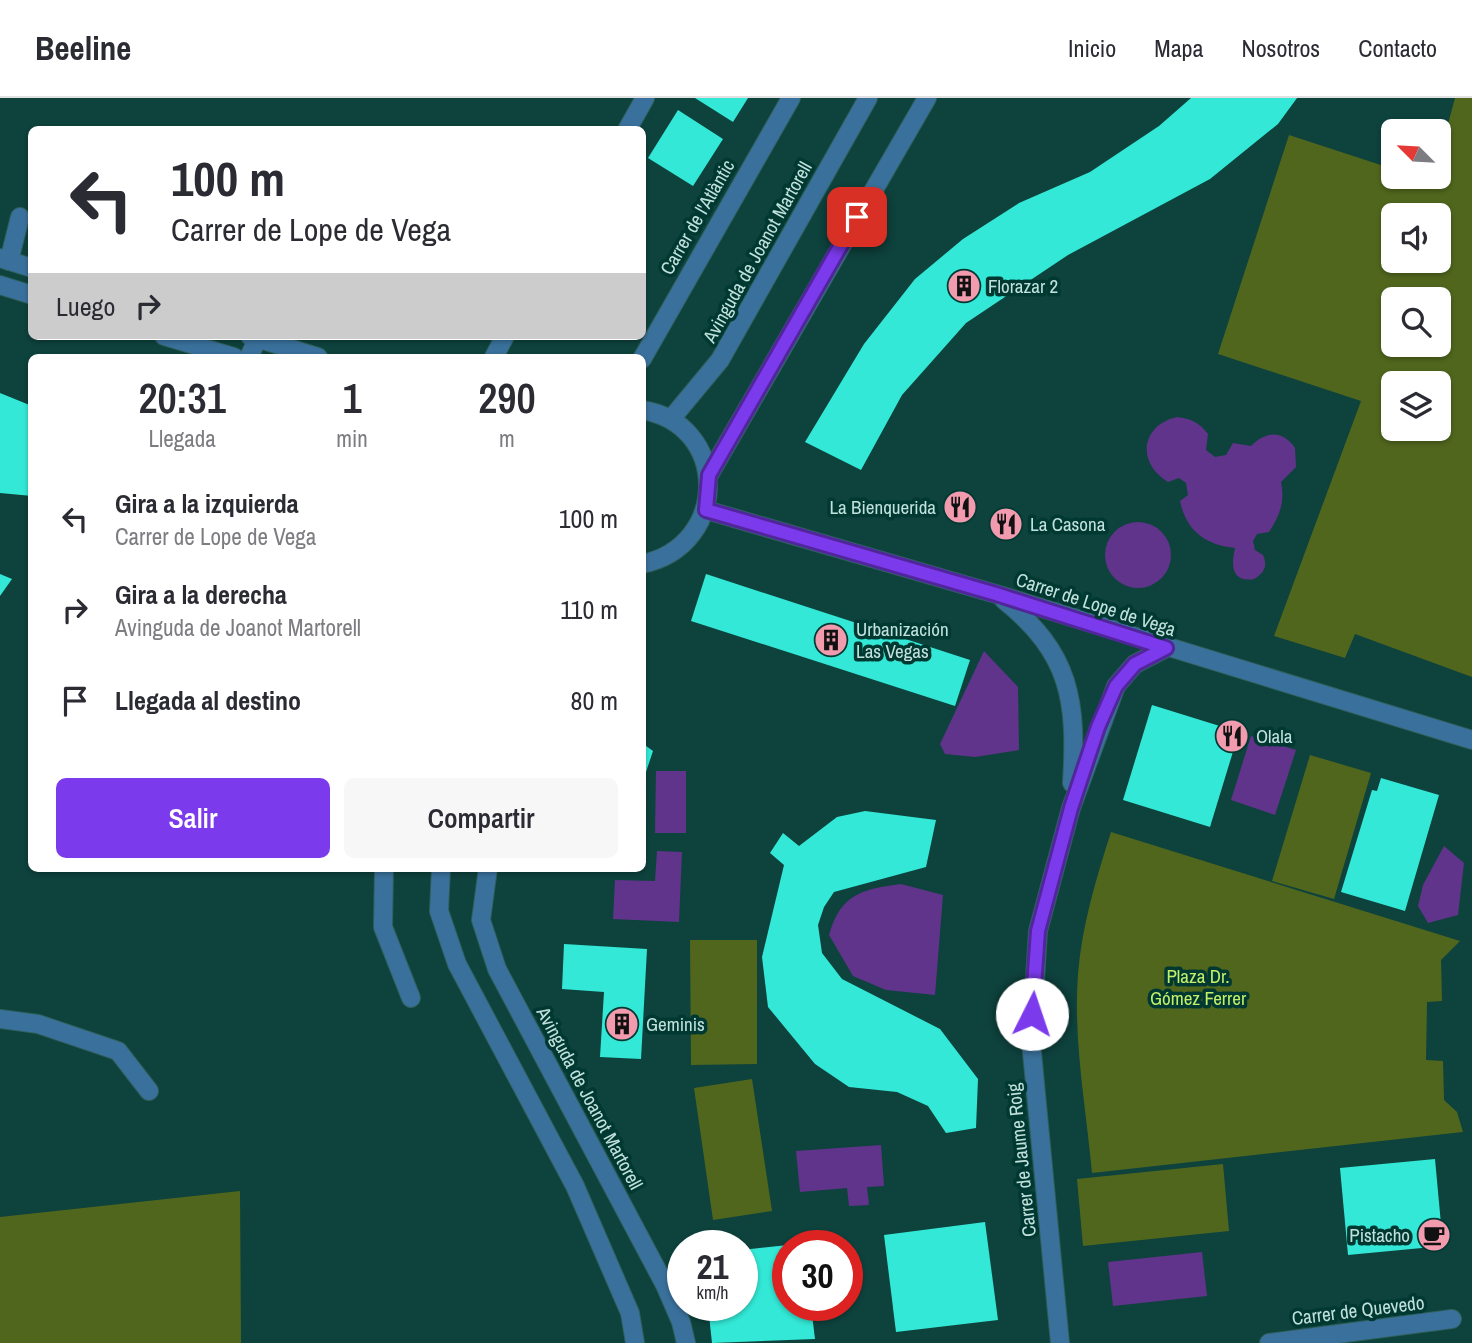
<!DOCTYPE html>
<html lang="es">
<meta charset="utf-8">
<style>
body{margin:0;font-family:"Archivo Narrow",sans-serif;background:#f7f7f7;color:#2b2b33;height:100vh;display:flex;flex-direction:column;font-size:26px;white-space:nowrap}
*{box-sizing:border-box;margin:0}
p{font-size:23px;color:#7c7c81}
.icon{flex:none;width:38px;height:38px;fill:none;stroke:currentColor;stroke-width:2;stroke-linecap:round;stroke-linejoin:round}
.map{position:relative;flex:1;overflow:hidden}
.details{position:absolute;left:28px;top:256px;width:618px;height:518px;display:flex;flex-direction:column;background:#fff;border-radius:10px;box-shadow:0 2px 5px #0004}
.details>*{flex:none}
.guide{position:absolute;left:28px;top:28px;width:618px;height:214px;border-radius:10px;box-shadow:0 2px 5px #0004;background:#fff;color:#2b2b33;overflow:hidden}
.needle{width:46px;rotate:294deg}
.fabs{position:absolute;left:1381px;top:21px;display:grid;gap:14px}
.fabs a{display:grid;place-items:center;width:70px;height:70px;border-radius:10px;background:#fff;box-shadow:0 2px 5px #0004;font-size:35px}
.speed{position:absolute;left:667px;top:1132px;display:flex;gap:14px;font-size:35px;font-weight:700;text-align:center}
.speed>*{display:grid;place-content:center;width:91px;height:91px;border-radius:50%;background:#fff;box-shadow:0 2px 5px #0004;line-height:1}
.speed small{font-size:18px;font-weight:400}
.speed .limit{border:10px solid #d22;background:#fff;color:#111}
.pin{position:absolute;display:grid;place-items:center;width:60px;height:60px;color:#fff;margin:-30px;border-radius:14px;box-shadow:0 4px 10px #0006}
.me{position:absolute;width:77px;margin:-38px;rotate:4deg;stroke-linejoin:round;filter:drop-shadow(0 0 5px #0008)}
.turn{display:flex;align-items:center;gap:24px;height:147px;padding:0 28px;font-size:32px}
.turn .icon{width:91px;height:91px;stroke-width:2.5}
.turn b{display:block;font-size:49px;line-height:60px}
.then{display:flex;align-items:center;height:66px;padding:0 28px;background:#0003;gap:14px;font-size:26px}
.eta{display:flex;justify-content:space-evenly;align-items:center;height:119px;text-align:center}
.eta b{font-size:42px;font-weight:600;line-height:49px}
.primary-button{display:flex;gap:14px;margin-top:auto;padding:14px 28px}
.primary-button a{flex:1;height:80px;border-radius:10px;background:#7c3aed;color:#fff;font-size:28px;font-weight:600;line-height:80px;text-align:center}
.primary-button a+a{background:#f7f7f7;color:#2b2b33}
ul{padding:0;list-style:none}
li{display:flex;align-items:center;gap:21px;height:91px;padding:0 28px}
li div{flex:1}
li b{display:block;font-size:26px}
li em{font-style:normal}
header{display:flex;align-items:center;gap:42px;box-sizing:border-box;height:98px;padding:0 35px;background:#fff;border-bottom:2px solid #e1e1e2}
header strong{font-size:33px}
nav{display:flex;gap:38px;margin-inline-start:auto;font-size:24px}
.map>svg:first-child{display:block}
</style>
<header>
<strong>Beeline</strong>
<nav><a>Inicio</a><a>Mapa</a><a>Nosotros</a><a>Contacto</a></nav>
</header>
<div class="map">
<svg width="1472" height="1245" viewBox="0 0 1472 1245">
<rect width="100%" height="100%" fill="#0e423d"/>
<!-- green -->
<g fill="#50661d" fill-rule="evenodd">
<path d="M1455,0H1472V579L1355,536L1345,560L1274,538L1361,303L1218,256L1289,37L1393,71V79H1418L1432,83L1433,79H1438L1439,59ZM1393,117H1438V163H1393ZM1393,201H1438V247H1393ZM1438,285V331H1393V285Z"/>
<path d="M1310,657L1371,675L1334,801L1272,783Z"/>
<path d="M1111,734L1460,843L1441,862L1442,903L1427,904L1426,962L1443,963L1444,1002L1457,1014L1463,1034L1092,1075C1086,1009 1073,942 1078,876C1082,827 1096,781 1111,734Z"/>
<path d="M690,842H757V966L691,967Z"/>
<path d="M752,981L772,1113L713,1122L694,990Z"/>
<path d="M1223,1066L1229,1133L1083,1148L1077,1081Z"/>
<path d="M240,1093L241,1245H0V1119Z"/>
</g>
<!-- water -->
<g fill="#60348a">
<path d="M1177,319C1191,321 1199,324 1208,336L1206,352L1215,359L1226,357L1233,345L1251,348C1265,333 1283,332 1295,350L1296,369L1281,384C1285,404 1280,417 1269,434L1257,436L1253,443L1255,452L1263,457C1268,468 1264,475 1254,481C1231,485 1231,466 1235,450C1206,447 1186,433 1180,403L1188,397L1186,385L1179,380L1168,384C1136,365 1141,327 1177,319Z"/>
<circle cx="1138" cy="457" r="33"/>
<path d="M984,553L1018,589L1019,652L975,659L945,656L940,646Z"/>
<path d="M1251,638L1296,652L1275,717L1231,702Z"/>
<path d="M656,673H686V735H655Z"/>
<path d="M1444,748L1464,765L1458,817L1428,825L1418,808L1423,787Z"/>
<path d="M657,753L682,754L679,824L613,821L615,782L655,783Z"/>
<path d="M901,786L943,797L935,897L886,892L853,878L829,837C840,796 863,791 901,786Z"/>
<path d="M881,1047L884,1088L867,1089L869,1107L849,1108L847,1090L800,1094L796,1053Z"/>
<path d="M1202,1154L1207,1198L1113,1208L1108,1164Z"/>
</g>
<!-- building -->
<g fill="#33e8d6">
<path d="M695,0H748L733,24Z"/>
<path d="M1191,0H1297L1278,26L1210,81L1068,157L966,225L902,297L861,372L805,344L864,246L915,181L963,141L1019,105L1090,74L1159,28Z"/>
<path d="M678,12L723,41L693,88L648,60Z"/>
<path d="M0,295L32,308V398L0,395Z"/>
<path d="M0,476L12,481L0,498Z"/>
<path d="M706,476L970,562L955,608L691,523Z"/>
<path d="M1152,607L1239,634L1210,729L1123,702Z"/>
<path d="M642,645L653,653L643,683H642Z"/>
<path d="M1381,680L1439,697L1405,813L1341,794L1372,692L1377,693Z"/>
<path d="M865,713L936,722L926,769L834,794L824,809L818,827L822,855L842,881L940,931L978,981L976,1030L946,1035L928,1008L897,994L849,989L815,966L768,909L762,859L784,767L770,755L783,735L799,748L837,719Z"/>
<path d="M564,846L647,851L641,961L600,959L604,894L562,891Z"/>
<path d="M1435,1061L1443,1148L1348,1157L1340,1070Z"/>
<path d="M985,1124L998,1222L896,1234L884,1137Z"/>
<path d="M788,1147V1208H811L815,1241L712,1245L708,1208H742V1152Z"/>
</g>
<g fill="none" stroke-linecap="round" stroke-linejoin="round">
<defs>
<g id="minor">
<path d="M627,32L645,0"/>
<path d="M0,160L32,170"/>
<path d="M9,163L20,119"/>
<path d="M0,187L32,197"/>
<path d="M164,238L234,259"/>
<path d="M250,238L318,259"/>
<path d="M249,259L258,240"/>
<path d="M494,259L505,238"/>
<path d="M642,261L791,0"/>
<path d="M642,312C730,326 730,448 642,466"/>
<path d="M671,321L720,262L868,0"/>
<path d="M709,377L927,0"/>
<path d="M706,412L996,496L1472,642"/>
<path d="M1004,502C1071,556 1077,603 1072,685"/>
<path d="M384,770L383,829L411,900"/>
<path d="M441,770L439,813L457,866L575,1088L630,1215L635,1245"/>
<path d="M488,770L481,822L497,871L665,1187L681,1224L686,1245"/>
<path d="M0,921L38,926L118,953L149,993"/>
<path d="M1060,1245L1031,944L1038,833L1071,710L1116,588L1135,566L1166,550"/>
<path d="M1269,1245L1452,1221"/>
</g>
</defs>
<!-- minor casing -->
<use href="#minor" stroke="#2e5f5a" stroke-width="20"/>
<!-- minor -->
<use href="#minor" stroke="#3a719c" stroke-width="18"/>
</g>
<g fill="none" stroke-linecap="round" stroke-linejoin="round">
<defs>
<path id="route" d="M857,119L709,377L706,412L996,496L1166,550L1135,566L1116,588L1098,629L1071,710L1038,833L1032,916"/>
</defs>
<!-- route casing -->
<use href="#route" stroke="#51269a" stroke-width="18"/>
<!-- route -->
<use href="#route" stroke="#7c3aed" stroke-width="12"/>
</g>
<!-- icons -->
<defs>
<symbol id="building-disc" viewBox="-11 -11 22 22"><circle r="9.5" fill="#f29aae" stroke="#003832"/><path d="M-4-6H4V6H1V3H-1V6H-4ZM-2.5-4.3h1.7v1.8h-1.7ZM.8-4.3h1.7v1.8H.8ZM-2.5-1h1.7V.8h-1.7ZM.8-1h1.7V.8H.8Z" fill="#111"/></symbol>
<symbol id="restaurant-disc" viewBox="-11 -11 22 22"><circle r="9.5" fill="#f29aae" stroke="#003832"/><path d="M-5-6h1v4h1v-4h1v4h1v-4h1v5L-1.5 .5V6h-2V.5L-5-1ZM5-6V6H3V1.5H1.5Q1.5-4 5-6Z" fill="#111"/></symbol>
<symbol id="cafe-disc" viewBox="-11 -11 22 22"><circle r="9.5" fill="#f29aae" stroke="#003832"/><path d="M-5.5-4.5H6V0H3Q3 3.5 0 3.5H-2.5Q-5.5 3.5-5.5 0ZM3-3.2v2h1.7v-2ZM-6 4.5H4V6H-6Z" fill="#111"/></symbol>
</defs>
<g fill-rule="evenodd">
<use href="#building-disc" x="945" y="169" width="38" height="38"/>
<use href="#restaurant-disc" x="941" y="390" width="38" height="38"/>
<use href="#restaurant-disc" x="987" y="407" width="38" height="38"/>
<use href="#building-disc" x="812" y="523" width="38" height="38"/>
<use href="#restaurant-disc" x="1213" y="619" width="38" height="38"/>
<use href="#building-disc" x="603" y="907" width="38" height="38"/>
<use href="#cafe-disc" x="1415" y="1118" width="38" height="38"/>
</g>
<g text-anchor="middle" dominant-baseline="central" stroke-width="7" stroke-linejoin="round" paint-order="stroke">
<!-- street labels -->
<g font-size="19" fill="#c1e1dc" stroke="#003832">
<text transform="translate(697 119) rotate(-60)">Carrer de l'Atlàntic</text>
<text transform="translate(757 154) rotate(-61)">Avinguda de Joanot Martorell</text>
<text transform="translate(1096 506) rotate(18)">Carrer de Lope de Vega</text>
<text transform="translate(590 1000) rotate(62)">Avinguda de Joanot Martorell</text>
<text transform="translate(1021 1062) rotate(-96)">Carrer de Jaume Roig</text>
<text transform="translate(1358 1212) rotate(-7)">Carrer de Quevedo</text>
</g>
<!-- poi labels -->
<g font-size="19" fill="#c1e1dc" stroke="#003832" text-anchor="start">
<text x="988" y="188">Florazar 2</text>
<text x="936" y="409" text-anchor="end">La Bienquerida</text>
<text x="1030" y="426">La Casona</text>
<text x="856" y="531">Urbanización<tspan x="856" dy="22">Las Vegas</tspan></text>
<text x="1256" y="638">Olala</text>
<text x="646" y="926">Geminis</text>
<text x="1410" y="1137" text-anchor="end">Pistacho</text>
</g>
<!-- park labels -->
<g font-size="19" fill="#c4ef68" stroke="#003832">
<text x="1198" y="878">Plaza Dr.<tspan x="1198" dy="22">Gómez Ferrer</tspan></text>
</g>
</g>
</svg>
<div class="fabs">
<a><svg class="needle" viewBox="-14 -14 28 28"><path d="M0-13l5 13h-10z" fill="#e53935"/><path d="M0 13l5-13h-10z" fill="#7c7c81"/></svg></a>
<a><svg class="icon" aria-label="sound" viewBox="0 0 24 24"><path d="M4 9h4l5-4v14l-5-4H4zM17 9q2 3 0 6"/></svg></a>
<a><svg class="icon" aria-label="search" viewBox="0 0 24 24"><circle cx="10" cy="10" r="6"/><path d="M15 15l6 6"/></svg></a>
<a><svg class="icon" aria-label="layers" viewBox="0 0 24 24"><path d="M12 4l9 5-9 5-9-5zM3 14l9 5 9-5"/></svg></a>
</div>
<div class="speed"><div>21<small>km/h</small></div><div class="limit">30</div></div>
<div class="pin" style="left:857px;top:119px;background:#d93025"><svg class="icon" aria-label="arrive" viewBox="0 0 24 24"><path d="M6 21V4h12l-3 4 3 4H6"/></svg></div>
<svg class="me" style="left:1032px;top:916px" viewBox="-20 -20 40 40"><circle r="19" fill="#fff"/><path d="M0-13L10 11 0 6-10 11z" fill="#7c3aed"/></svg>
<div class="guide">
<div class="turn"><svg class="icon" aria-label="left" viewBox="0 0 24 24"><path d="M17 20v-9H6M10 6l-5 5 5 5"/></svg><div><b>100 m</b>Carrer de Lope de Vega</div></div>
<div class="then">Luego<svg class="icon" aria-label="right" viewBox="0 0 24 24"><path d="M7 20v-9h11M14 6l5 5-5 5"/></svg></div>
</div>
<section class="details">
<div class="eta">
<div><b>20:31</b><p>Llegada</p></div>
<div><b>1</b><p>min</p></div>
<div><b>290</b><p>m</p></div>
</div>
<ul>
<li><svg class="icon" aria-label="left" viewBox="0 0 24 24"><path d="M17 20v-9H6M10 6l-5 5 5 5"/></svg><div><b>Gira a la izquierda</b><p>Carrer de Lope de Vega</p></div><em>100 m</em></li>
<li><svg class="icon" aria-label="right" viewBox="0 0 24 24"><path d="M7 20v-9h11M14 6l5 5-5 5"/></svg><div><b>Gira a la derecha</b><p>Avinguda de Joanot Martorell</p></div><em>110 m</em></li>
<li><svg class="icon" aria-label="arrive" viewBox="0 0 24 24"><path d="M6 21V4h12l-3 4 3 4H6"/></svg><div><b>Llegada al destino</b></div><em>80 m</em></li>
</ul>
<div class="primary-button"><a>Salir</a><a>Compartir</a></div>
</section>
</div>
